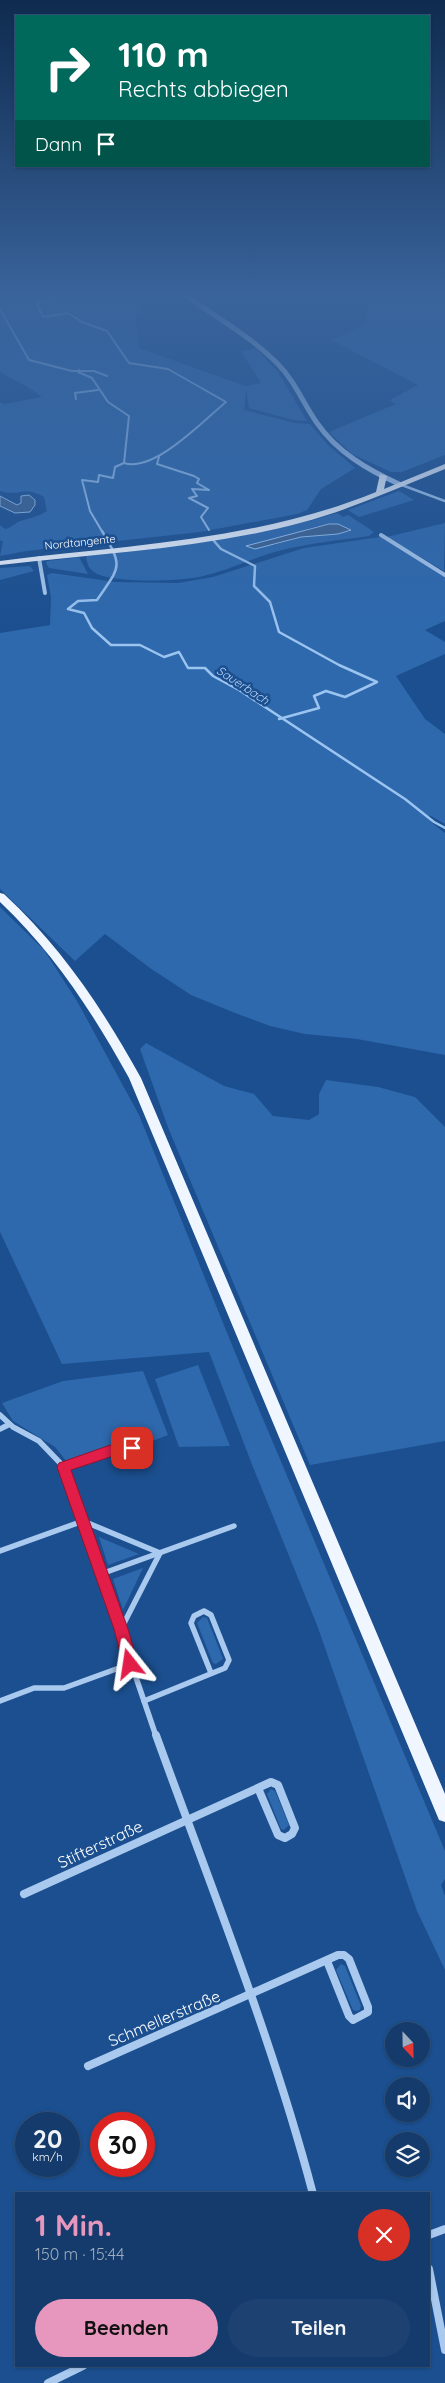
<!DOCTYPE html>
<html lang="de">
<meta charset="utf-8">
<style>
body{margin:0;font-family:Quicksand,sans-serif;background:#1d4271;color:#f1f3f6;height:100vh;display:flex;flex-direction:column;font-size:19px;white-space:nowrap}
*{box-sizing:border-box;margin:0}
p{font-size:16px;color:#9dadc1}
.icon{flex:none;width:28px;height:28px;fill:none;stroke:currentColor;stroke-width:2;stroke-linecap:round;stroke-linejoin:round}
.map{position:relative;flex:1;overflow:hidden}
.details{position:absolute;left:15px;top:2192px;width:415px;height:175px;display:flex;flex-direction:column;background:#143b6b;border-radius:0px;box-shadow:0 1px 4px #0004,0 0 0 1px #33557e}
.details>*{flex:none}
.hud{position:absolute;left:15px;top:15px;width:415px;height:152px;border-radius:0px;box-shadow:0 1px 4px #0004,0 0 0 1px #33557e;background:#00695c;color:#fff;overflow:hidden}
.needle{width:32px;rotate:158deg}
.controls{position:absolute;left:385px;top:2022px;display:grid;gap:10px}
.controls a{display:grid;place-items:center;width:45px;height:45px;border-radius:50%;background:#143b6b;box-shadow:0 1px 4px #0004,0 0 0 1px #33557e;font-size:25px}
.speed{position:absolute;left:15px;top:2112px;display:flex;gap:10px;font-size:25px;font-weight:700;text-align:center}
.speed>*{display:grid;place-content:center;width:65px;height:65px;border-radius:50%;background:#143b6b;box-shadow:0 1px 4px #0004,0 0 0 1px #33557e;line-height:1}
.speed small{font-size:12px;font-weight:400}
.speed .limit{border:8px solid #d22;background:#fff;color:#111}
.pin{position:absolute;display:grid;place-items:center;width:42px;height:42px;color:#fff;margin:-21px;border-radius:10px;box-shadow:0 2px 8px #0006}
.me{position:absolute;width:55px;margin:-28px;rotate:345deg;stroke-linejoin:round;filter:drop-shadow(0 0 4px #0008)}
.turn{display:flex;align-items:center;gap:18px;height:105px;padding:0 20px;font-size:22px}
.turn .icon{width:65px;height:65px;stroke-width:2.5}
.turn b{display:block;font-size:35px;line-height:42px}
.then{display:flex;align-items:center;height:48px;padding:0 20px;background:#0003;gap:10px;font-size:19px}
.round{display:grid;place-items:center;flex:none;width:52px;height:52px;border-radius:26px;background:#1d4271}
.summary{display:flex;align-items:center;justify-content:space-between;height:85px;padding:0 20px}
h1{font-size:30px;font-weight:700;line-height:38px;color:#e797bd}
.action{display:flex;gap:10px;margin-top:auto;padding:10px 20px}
.action a{flex:1;height:58px;border-radius:30px;background:#e797bd;color:#111;font-size:20px;font-weight:700;line-height:58px;text-align:center}
.action a+a{background:#1d4271;color:#f1f3f6}
.map>svg:first-child{display:block}
</style>
<div class="map">
<svg width="445" height="2383" viewBox="0 0 445 2383">
<rect width="100%" height="100%" fill="#1b4f8f"/>
<!-- green -->
<g fill="#2e69ad" fill-rule="evenodd">
<path d="M0,293H132L142,312L136,315L139,348L245,386L261,383L241,351L256,349L278,372L307,421L293,420L249,408L246,389L244,410L294,423L310,424L327,444L355,468L321,489L307,510L297,514L200,532L26,551L0,556L3,542L0,540V525L5,529C12,528 13,524 20,521C30,518 38,517 47,511L44,497C24,485 20,497 0,491V402L4,404L42,397C29,386 15,381 0,372Z"/>
<path d="M354,293H445V455L402,472H391L352,454L329,432L396,404L390,400L418,385L331,340L365,325L368,300Z"/>
<path d="M399,491L414,500L359,517L348,510Z"/>
<path d="M337,513L343,517L348,515L374,532L369,536C340,540 311,543 282,550C254,557 228,571 199,577C178,581 111,584 94,572C88,568 87,563 86,556C171,547 256,538 337,513ZM329,524L342,532L301,537L271,546L310,528Z"/>
<path d="M445,523L444,571L387,537Z"/>
<path d="M380,537L445,577V621L425,630L445,642V654L396,676L425,719L445,734V824L429,815L431,822L445,833V1055L357,1039L305,1034L270,1026L235,1013L191,995L150,968L105,934L75,961L0,889V633L50,625L51,597L47,575L52,573L115,582L178,583L213,577L304,548Z"/>
<path d="M79,557L88,574L49,568L46,563L47,561Z"/>
<path d="M30,566L34,571L0,580V568Z"/>
<path d="M0,907L44,950L77,1001L139,1115L234,1350L445,1851V1879L441,1885L445,1896V1970L417,1911L317,1625L251,1462L209,1352L62,1364L0,1232Z"/>
<path d="M146,1043L224,1086L254,1094L273,1116L309,1120L319,1114V1094L326,1080L378,1087L415,1097L445,1127V1441L310,1465L169,1130L140,1049Z"/>
<path d="M198,1365L230,1446L179,1447L155,1379Z"/>
<path d="M143,1371L168,1435L147,1443L140,1441L115,1445L67,1462L55,1447L13,1421L2,1403L63,1381Z"/>
<path d="M99,1537L139,1554L108,1565Z"/>
<path d="M143,1568L123,1610L113,1579Z"/>
<path d="M203,1617L207,1618L223,1659L216,1664L213,1663L197,1623Z"/>
<path d="M271,1789L275,1791L289,1825L284,1830L281,1829L267,1794Z"/>
<path d="M341,1964L345,1966L361,2006L360,2010L356,2011L353,2010L336,1970Z"/>
</g>
<!-- water -->
<g fill="#3c6290" stroke="#9cc4f0">
<path d="M29,495L35,500V505L30,512L15,513L0,506V496L17,505L21,503V496Z"/>
<path d="M329,524H338L351,530L338,534L301,537L255,549L246,546Z"/>
</g>
<g fill="none" stroke-linecap="round" stroke-linejoin="round">
<!-- stream-far1 -->
<g stroke="#9cc4f0" stroke-width="2">
<path d="M52,293L56,297L37,304L43,317L68,313L82,322L107,331L129,363L168,369L226,402C203,421 154,473 124,463L115,467L113,478L99,475L98,482L82,480L90,511L103,533"/>
<path d="M0,309L29,360L72,371H94L107,376"/>
<path d="M79,370L78,372L92,378L108,402L129,416L124,463"/>
<path d="M76,399L75,393L98,390"/>
<path d="M159,457L157,464L194,476L199,479L197,483L209,490L192,489L197,496L189,498L208,508L201,517L209,530"/>
</g>
<!-- stream -->
<g stroke="#9cc4f0" stroke-width="2.5">
<path d="M102,531C124,568 120,566 97,600L78,601L68,609L84,613L92,628L111,645H140L164,657L179,652L188,668H205L213,676L239,690L405,799L434,822L445,828"/>
<path d="M214,541L221,549L255,566L254,586L270,602L279,632L339,665L377,682L345,697L326,691L314,696L319,708L279,719"/>
</g>
<!-- minor-far3 -->
<path stroke="#a9c9ee" stroke-width="2.5" d="M399,484L445,501"/>
<!-- minor-far2 -->
<g stroke="#a9c9ee" stroke-width="4">
<path d="M381,535L445,575"/>
<path d="M39,558L45,593"/>
</g>
<!-- minor-far1 -->
<g stroke="#a9c9ee" stroke-width="5.5">
<path d="M0,1415L13,1427L39,1441L64,1467L156,1736"/>
<path d="M0,1429L8,1425"/>
<path d="M64,1467L119,1448L136,1450L140,1459"/>
<path d="M0,1551L83,1521L160,1553L121,1629"/>
<path d="M101,1574L234,1526"/>
<path d="M0,1701L34,1688H64L130,1664"/>
<path d="M144,1701L225,1668L229,1660L211,1615L204,1611L194,1616L191,1623L211,1673"/>
</g>
<!-- minor -->
<g stroke="#a9c9ee" stroke-width="8">
<path d="M156,1735C211,1887 272,2038 313,2194"/>
<path d="M24,1894L271,1782L278,1785L295,1828L292,1834L285,1838L278,1835L258,1788"/>
<path d="M88,2066L338,1955H344L349,1959L368,2007V2012L353,2020L349,2016L327,1961"/>
<path d="M429,2235L445,2229"/>
<path d="M429,2269L445,2350"/>
<path d="M48,2383L83,2366"/>
</g>
<!-- tertiary -->
<path stroke="#a9c9ee" stroke-width="5" d="M182,293C214,316 249,335 277,363C295,381 303,403 317,423C337,452 368,470 399,484"/>
<!-- primary -->
<g fill="#f0f6ff" fill-rule="evenodd">
<path d="M445,464V469C397,488 350,510 300,523C202,549 100,553 0,565V561C127,545 256,541 376,492L380,474L387,476L384,489Z"/>
<path d="M0,893L4,894C63,949 102,1008 141,1078L445,1794V1822L439,1820L129,1078C93,1013 54,953 0,902Z"/>
</g>
</g>
<!-- sky -->
<linearGradient id="sky" x2="0" y2="1"><stop stop-color="#0f2b4f"/><stop offset="0.47" stop-color="#39639b"/><stop offset="1" stop-color="#39639b" stop-opacity="0"/></linearGradient>
<rect width="445" height="627" fill="url(#sky)"/>
<!-- route -->
<path fill="#e11d48" stroke="#92132f" d="M119,1442L137,1444L139,1448L137,1452L119,1454L71,1470L128,1629L138,1664L135,1669L130,1671L125,1669L123,1664L114,1629L57,1467L59,1463Z"/>
<g text-anchor="middle" dominant-baseline="central" stroke-width="5" stroke-linejoin="round" paint-order="stroke">
<!-- far-street labels -->
<g font-size="11" fill="#fff" stroke="#1b4f8f">
<text transform="translate(80 542) rotate(-6)">Nordtangente</text>
</g>
<!-- far-water labels -->
<g font-size="12" font-style="italic" fill="#b5d3f5" stroke="#1b4f8f">
<text transform="translate(243 685) rotate(33)">Sauerbach</text>
</g>
<!-- near-street labels -->
<g font-size="16" fill="#fff" stroke="#1b4f8f">
<text transform="translate(100 1844) rotate(-25)">Stifterstraße</text>
<text transform="translate(164 2018) rotate(-23)">Schmellerstraße</text>
</g>
</g>
</svg>
<div class="controls">
<a><svg class="needle" viewBox="-14 -14 28 28"><path d="M0-13l5 13h-10z" fill="#e53935"/><path d="M0 13l5-13h-10z" fill="#9dadc1"/></svg></a>
<a><svg class="icon" aria-label="sound" viewBox="0 0 24 24"><path d="M4 9h4l5-4v14l-5-4H4zM17 9q2 3 0 6"/></svg></a>
<a><svg class="icon" aria-label="layers" viewBox="0 0 24 24"><path d="M12 4l9 5-9 5-9-5zM3 14l9 5 9-5"/></svg></a>
</div>
<div class="speed"><div>20<small>km/h</small></div><div class="limit">30</div></div>
<div class="pin" style="left:132px;top:1448px;background:#d93025"><svg class="icon" aria-label="arrive" viewBox="0 0 24 24"><path d="M6 21V4h12l-3 4 3 4H6"/></svg></div>
<svg class="me" style="left:130px;top:1664px" viewBox="-20 -20 40 40"><path d="M0-17L14 15 0 8-14 15z" fill="#e11d48" stroke="#fff" stroke-width="4"/></svg>
<div class="hud">
<div class="turn"><svg class="icon" aria-label="right" viewBox="0 0 24 24"><path d="M7 20v-9h11M14 6l5 5-5 5"/></svg><div><b>110 m</b>Rechts abbiegen</div></div>
<div class="then">Dann<svg class="icon" aria-label="arrive" viewBox="0 0 24 24"><path d="M6 21V4h12l-3 4 3 4H6"/></svg></div>
</div>
<section class="details">
<div class="summary"><div><h1>1 Min.</h1><p>150 m · 15:44</p></div><a class="round" style="background:#d93025;color:#fff"><svg class="icon" aria-label="close" viewBox="0 0 24 24"><path d="M6 6l12 12M18 6L6 18"/></svg></a></div>
<div class="action"><a>Beenden</a><a>Teilen</a></div>
</section>
</div>
